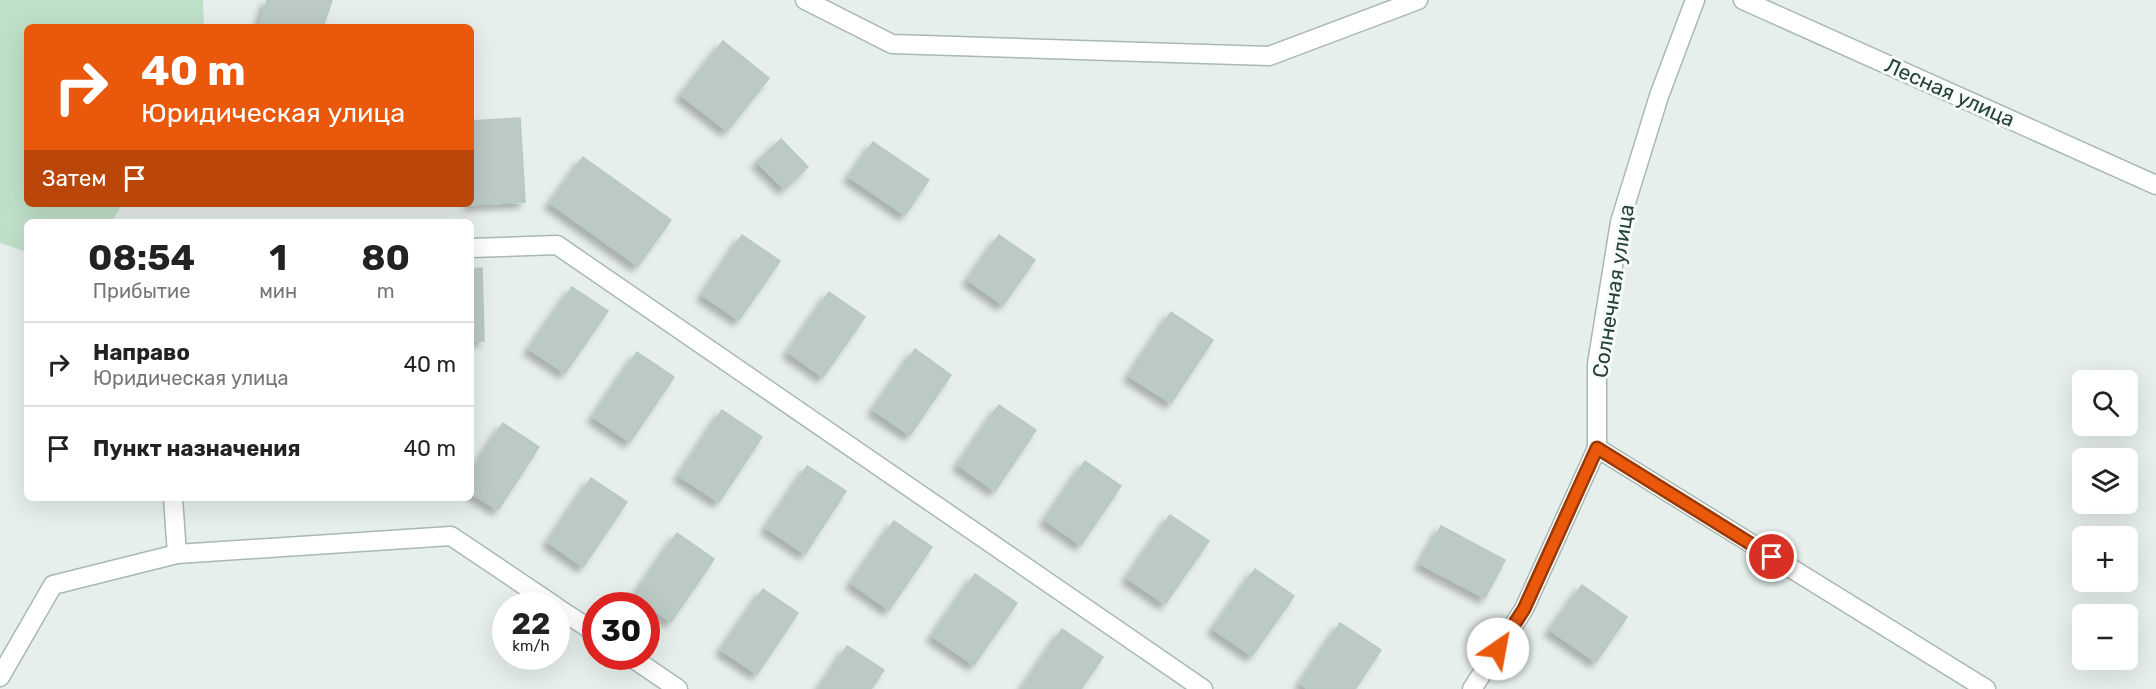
<!DOCTYPE html>
<html lang="ru">
<meta charset="utf-8">
<style>
body{margin:0;font-family:Rubik,sans-serif;background:#f2f2f2;color:#222;height:100vh;display:flex;flex-direction:column;font-size:22px;white-space:nowrap}
*{box-sizing:border-box;margin:0}
p{font-size:20px;color:#767676}
.icon{flex:none;width:33px;height:33px;fill:none;stroke:currentColor;stroke-width:2;stroke-linecap:round;stroke-linejoin:round}
.map{position:relative;flex:1;overflow:hidden}
.side{position:absolute;left:24px;top:219px;width:450px;height:282px;display:flex;flex-direction:column;background:#fff;border-radius:9px;box-shadow:0 6px 24px #0002}
.side>*{flex:none}
.guide{position:absolute;left:24px;top:24px;width:450px;height:183px;border-radius:9px;box-shadow:0 6px 24px #0002;background:#ea580c;color:#fff;overflow:hidden}
.controls{position:absolute;left:2072px;top:370px;display:grid;gap:12px}
.controls a{display:grid;place-items:center;width:66px;height:66px;border-radius:9px;background:#fff;box-shadow:0 6px 24px #0002;font-size:30px}
.speed{position:absolute;left:492px;top:592px;display:flex;gap:12px;font-size:30px;font-weight:700;text-align:center}
.speed>*{display:grid;place-content:center;width:78px;height:78px;border-radius:50%;background:#fff;box-shadow:0 6px 24px #0002;line-height:1}
.speed small{font-size:15px;font-weight:400}
.speed .limit{border:9px solid #d22;background:#fff;color:#111}
.pin{position:absolute;display:grid;place-items:center;width:51px;height:51px;color:#fff;margin:-26px;border:3px solid #fff;border-radius:50%;box-shadow:0 2px 6px #0007}
.me{position:absolute;width:66px;margin:-33px;rotate:33deg;stroke-linejoin:round;filter:drop-shadow(0 0 4px #0008)}
.turn{display:flex;align-items:center;gap:21px;height:126px;padding:0 18px;font-size:27px}
.turn .icon{width:78px;height:78px;stroke-width:2.5}
.turn b{display:block;font-size:42px;line-height:51px}
.then{display:flex;align-items:center;height:57px;padding:0 18px;background:#0003;gap:12px;font-size:22px}
.eta{display:flex;justify-content:space-evenly;align-items:center;height:102px;text-align:center}
.eta b{font-size:36px;font-weight:700;line-height:42px}
ul{padding:0;list-style:none}
li{display:flex;align-items:center;gap:18px;height:84px;padding:0 18px;border-top:2px solid #e0e0e0}
li div{flex:1}
li b{display:block;font-size:22px}
li em{font-style:normal}
.map>svg:first-child{display:block}
</style>
<div class="map">
<svg width="2156" height="689" viewBox="0 0 2156 689">
<defs>
<filter id="shadow"><feDropShadow dx="-5.5" dy="5.5" stdDeviation="3" flood-color="#0004"/></filter>
</defs>
<rect width="100%" height="100%" fill="#e6efeb"/>
<!-- green -->
<path fill="#bfe0c8" d="M0,0H203L204,27H27V204H122L112,222H27V252L0,243Z"/>
<!-- building -->
<g fill="#bbcac4" stroke="#b8c9c2" stroke-width="1.5" filter="url(#shadow)">
<path d="M267,0H332L323,27H259Z"/>
<path d="M723,41L769,78L727,131L681,95Z"/>
<path d="M520,118L525,202L467,205L471,204V121Z"/>
<path d="M781,139L808,167L784,189L757,162Z"/>
<path d="M873,142L929,180L905,215L849,177Z"/>
<path d="M583,157L671,220L638,266L550,203Z"/>
<path d="M742,235L780,261L739,320L702,295Z"/>
<path d="M999,235L1035,260L1003,305L968,280Z"/>
<path d="M482,268L484,341H471V269Z"/>
<path d="M572,287L608,311L565,373L529,349Z"/>
<path d="M829,292L865,317L823,377L788,352Z"/>
<path d="M1171,312L1213,340L1171,403L1129,376Z"/>
<path d="M915,349L951,375L910,435L873,410Z"/>
<path d="M637,352L674,377L630,442L593,417Z"/>
<path d="M999,405L1036,430L995,491L958,465Z"/>
<path d="M722,410L762,437L719,502L679,476Z"/>
<path d="M503,423L539,447L498,510L471,493V473Z"/>
<path d="M1085,461L1121,486L1081,545L1045,520Z"/>
<path d="M807,466L846,491L805,554L766,528Z"/>
<path d="M591,478L627,502L583,567L548,542Z"/>
<path d="M1170,515L1209,541L1165,604L1127,578Z"/>
<path d="M894,521L932,547L889,610L851,583Z"/>
<path d="M1441,526L1505,560L1485,598L1420,564Z"/>
<path d="M677,533L714,559L671,622L634,596Z"/>
<path d="M1255,569L1294,596L1252,656L1213,629Z"/>
<path d="M975,574L1017,603L974,665L932,636Z"/>
<path d="M1582,585L1627,617L1596,662L1550,630Z"/>
<path d="M763,589L798,613L757,674L721,650Z"/>
<path d="M1340,623L1381,650L1355,689H1308L1300,684Z"/>
<path d="M1062,629L1103,657L1081,689H1022Z"/>
<path d="M847,646L884,670L871,689H819Z"/>
</g>
<g fill="none" stroke-linecap="round" stroke-linejoin="round">
<defs>
<g id="minor">
<path d="M805,0L892,44L1269,56L1418,0"/>
<path d="M1743,0L2156,185"/>
<path d="M471,248L557,245L1203,689"/>
<path d="M1597,448L1986,689"/>
<path d="M173,498L177,554"/>
<path d="M556,607L596,633"/>
<path d="M631,657L678,689"/>
<path d="M0,677L53,585L177,554L451,536L555,606"/>
<path d="M1472,689L1524,609L1597,448V364L1620,222L1659,96L1695,0"/>
</g>
</defs>
<!-- minor casing -->
<use href="#minor" stroke="#a8b8b2" stroke-width="21"/>
<!-- minor -->
<use href="#minor" stroke="#fff" stroke-width="18"/>
</g>
<g fill="none" stroke-linecap="round" stroke-linejoin="round">
<defs>
<path id="route" d="M1498,649L1524,609L1597,448L1772,557"/>
</defs>
<!-- route casing -->
<use href="#route" stroke="#983908" stroke-width="15"/>
<!-- route -->
<use href="#route" stroke="#ea580c" stroke-width="10"/>
</g>
<g text-anchor="middle" dominant-baseline="central" stroke-width="6" stroke-linejoin="round" paint-order="stroke">
<!-- street labels -->
<g font-size="21" fill="#24423a" stroke="#f7fbf9">
<text transform="translate(1950 92) rotate(24)">Лесная улица</text>
<text transform="translate(1613 291) rotate(-81)">Солнечная улица</text>
</g>
</g>
</svg>
<div class="controls">
<a><svg class="icon" aria-label="search" viewBox="0 0 24 24"><circle cx="10" cy="10" r="6"/><path d="M15 15l6 6"/></svg></a>
<a><svg class="icon" aria-label="layers" viewBox="0 0 24 24"><path d="M12 4l9 5-9 5-9-5zM3 14l9 5 9-5"/></svg></a>
<a>+</a>
<a>−</a>
</div>
<div class="speed"><div>22<small>km/h</small></div><div class="limit">30</div></div>
<div class="pin" style="left:1772px;top:557px;background:#d93025"><svg class="icon" aria-label="arrive" viewBox="0 0 24 24"><path d="M6 21V4h12l-3 4 3 4H6"/></svg></div>
<svg class="me" style="left:1498px;top:649px" viewBox="-20 -20 40 40"><circle r="19" fill="#fff"/><path d="M0-13L10 11 0 6-10 11z" fill="#ea580c"/></svg>
<div class="guide">
<div class="turn"><svg class="icon" aria-label="right" viewBox="0 0 24 24"><path d="M7 20v-9h11M14 6l5 5-5 5"/></svg><div><b>40 m</b>Юридическая улица</div></div>
<div class="then">Затем<svg class="icon" aria-label="arrive" viewBox="0 0 24 24"><path d="M6 21V4h12l-3 4 3 4H6"/></svg></div>
</div>
<section class="side">
<div class="eta">
<div><b>08:54</b><p>Прибытие</p></div>
<div><b>1</b><p>мин</p></div>
<div><b>80</b><p>m</p></div>
</div>
<ul>
<li><svg class="icon" aria-label="right" viewBox="0 0 24 24"><path d="M7 20v-9h11M14 6l5 5-5 5"/></svg><div><b>Направо</b><p>Юридическая улица</p></div><em>40 m</em></li>
<li><svg class="icon" aria-label="arrive" viewBox="0 0 24 24"><path d="M6 21V4h12l-3 4 3 4H6"/></svg><div><b>Пункт назначения</b></div><em>40 m</em></li>
</ul>
</section>
</div>
